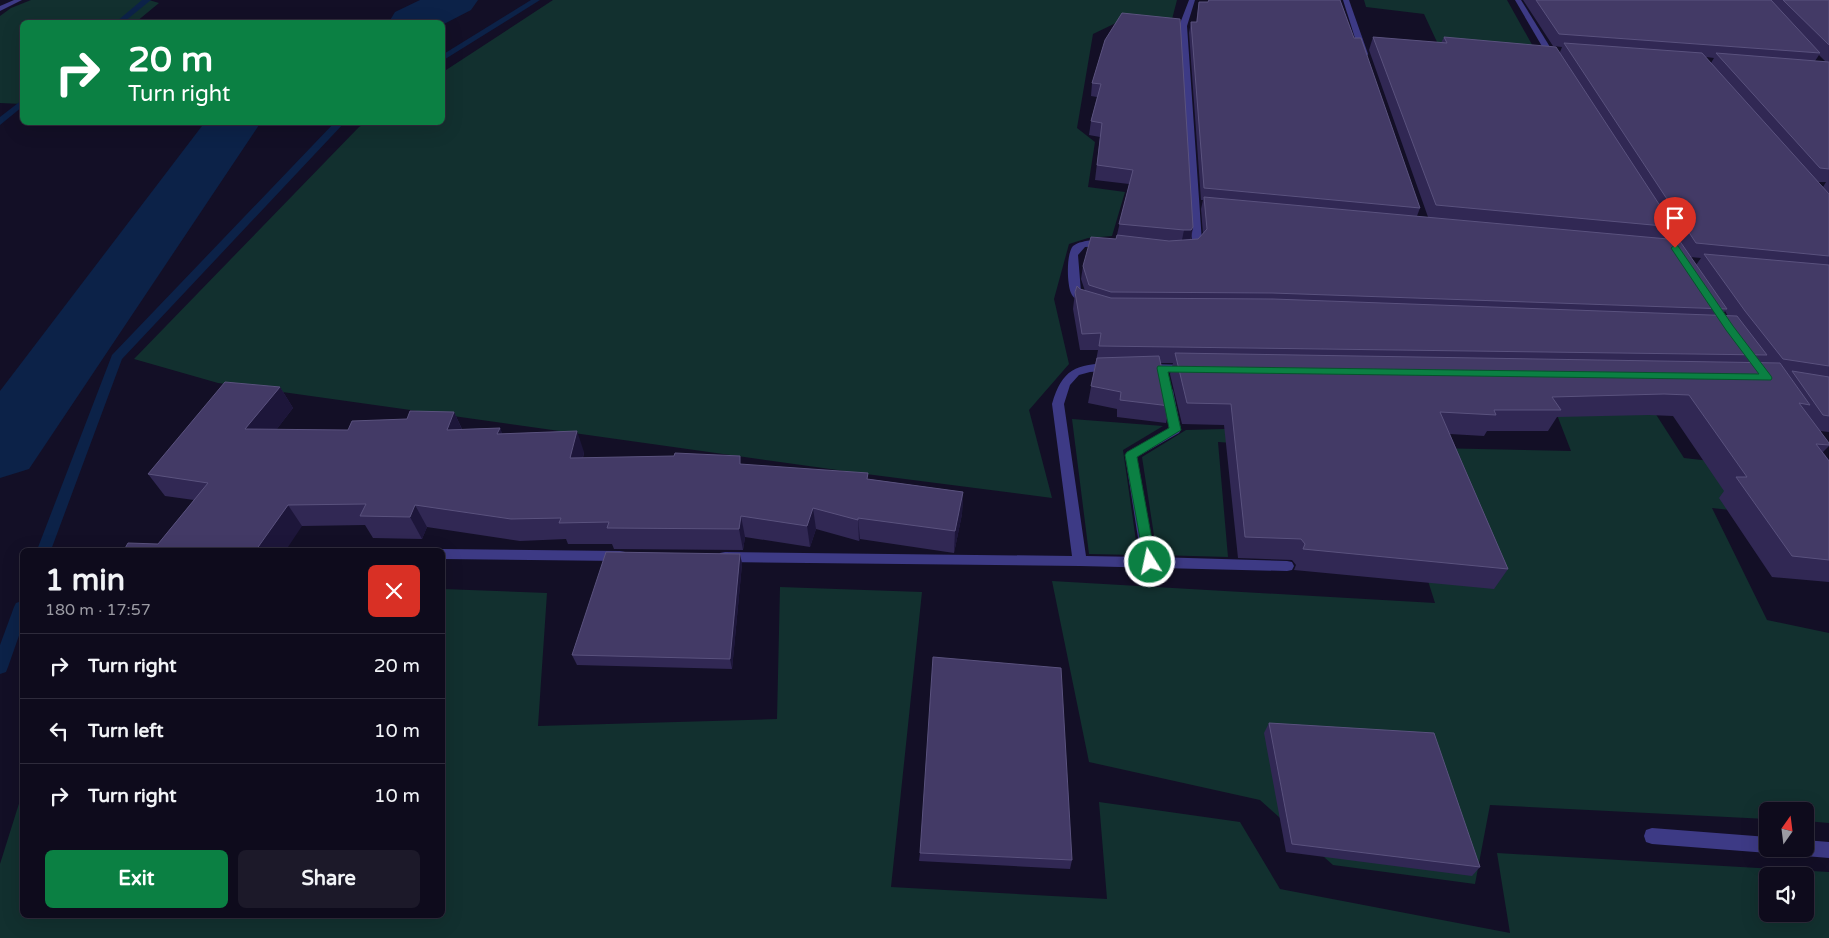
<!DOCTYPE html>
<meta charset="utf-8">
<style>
body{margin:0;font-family:"Varela Round",sans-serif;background:#1c1929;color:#f1f3f6;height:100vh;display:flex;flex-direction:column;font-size:19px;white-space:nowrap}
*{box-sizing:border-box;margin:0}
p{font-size:16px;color:#9b9ba3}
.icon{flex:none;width:28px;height:28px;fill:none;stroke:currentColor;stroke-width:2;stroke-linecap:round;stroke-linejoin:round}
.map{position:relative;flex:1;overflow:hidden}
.side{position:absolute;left:20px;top:548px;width:425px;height:370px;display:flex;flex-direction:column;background:#0e0b1c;border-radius:8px;box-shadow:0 5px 20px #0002,0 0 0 1px #2e2b3b}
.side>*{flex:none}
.guide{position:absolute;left:20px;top:20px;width:425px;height:105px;border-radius:8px;box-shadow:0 5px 20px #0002,0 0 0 1px #2e2b3b;background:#0b8043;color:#fff;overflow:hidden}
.needle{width:32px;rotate:14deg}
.fabs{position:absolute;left:1759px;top:802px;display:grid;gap:10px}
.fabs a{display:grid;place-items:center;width:55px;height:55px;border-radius:8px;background:#0e0b1c;box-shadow:0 5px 20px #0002,0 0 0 1px #2e2b3b;font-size:25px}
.pin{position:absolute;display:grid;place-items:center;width:42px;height:42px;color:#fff;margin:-51px -21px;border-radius:50% 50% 50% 0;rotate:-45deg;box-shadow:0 0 5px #0007}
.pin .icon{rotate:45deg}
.me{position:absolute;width:55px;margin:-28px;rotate:350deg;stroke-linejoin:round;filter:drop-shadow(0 0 4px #0008)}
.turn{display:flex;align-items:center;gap:18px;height:105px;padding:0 25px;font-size:22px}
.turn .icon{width:65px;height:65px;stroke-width:2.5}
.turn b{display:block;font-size:35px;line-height:42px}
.round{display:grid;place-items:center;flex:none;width:52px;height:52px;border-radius:8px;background:#1c1929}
.head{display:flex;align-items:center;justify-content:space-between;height:85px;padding:0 25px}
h1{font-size:30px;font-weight:800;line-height:38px}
.button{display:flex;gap:10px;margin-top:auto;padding:10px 25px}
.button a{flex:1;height:58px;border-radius:8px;background:#0b8043;color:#fff;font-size:20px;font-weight:800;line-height:58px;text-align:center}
.button a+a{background:#1c1929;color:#f1f3f6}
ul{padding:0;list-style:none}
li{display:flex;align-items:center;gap:15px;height:65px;padding:0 25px;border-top:1px solid #2e2b3b}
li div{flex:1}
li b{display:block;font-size:19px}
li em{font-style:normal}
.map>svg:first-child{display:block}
</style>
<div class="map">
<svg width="1829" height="938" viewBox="0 0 1829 938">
<rect width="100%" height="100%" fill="#130f26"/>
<!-- green -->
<g fill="#12302f" fill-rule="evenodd">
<path d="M31,0H149L159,3L136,22H22V104L0,103V16L11,8Z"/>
<path d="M553,0H1177L1170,27L1120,21L1093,34L1077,128L1095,142L1088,187L1125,192L1112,236L1088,238L1069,244L1054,299L1069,364L1029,410L1052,498L866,474L218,383L134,359L359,127L366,123L442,122L443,72Z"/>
<path d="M1364,0H1507L1535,50L1437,42L1424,14L1366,7Z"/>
<path d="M1639,388L1684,458L1799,471L1820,520L1712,508L1767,620L1829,633V823L1805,821V811H1768L1767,819L1490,805L1475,884L1333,865L1260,800L1089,762L1052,581L1435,603L1386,447L1571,451L1547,389Z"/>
<path d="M1072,419L1163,426L1123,450L1138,555L1089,554Z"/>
<path d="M1296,427L1344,450L1218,442L1228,557L1157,555L1142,457L1186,430Z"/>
<path d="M780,587L922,592L891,887L1107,899L1099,802L1240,822L1280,889L1510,933L1497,853L1829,872V938H0V864L22,794V915H442L443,589L547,593L538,726L777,719ZM1768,876H1805V914H1768Z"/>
</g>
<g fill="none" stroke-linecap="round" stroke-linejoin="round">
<!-- stream -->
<g fill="#0c2248" fill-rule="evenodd">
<path d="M142,0H151L124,22H116Z"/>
<path d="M531,0H540L442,61V55Z"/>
<path d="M22,100V107L0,125V117Z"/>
<path d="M335,122H345L122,359L51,550H37L112,355Z"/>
<path d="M22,601V627L8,667L6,672L0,674V645L14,607L16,603Z"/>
</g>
<!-- river -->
<g fill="#0c2248" fill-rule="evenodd">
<path d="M420,0H478L471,10L442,25V22H389L395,12Z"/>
<path d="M205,122H261L29,469L0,478V391Z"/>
</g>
<!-- lane -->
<g fill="#3d3a85" fill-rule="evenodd">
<path d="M1652,828L1768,837V849H1775L1768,853L1652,844L1646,842L1644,836L1646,830Z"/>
<path d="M1805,840L1829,842V858L1805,856L1799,854L1797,849H1805Z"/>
</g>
<!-- street -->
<g fill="#3d3a85" fill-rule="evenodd">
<path d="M14,0H22L0,11V6Z"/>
<path d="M1189,0H1195L1187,26L1202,242L1195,250L1185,252L1180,249L1189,245L1192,242L1179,26Z"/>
<path d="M1343,0H1349L1368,54L1367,56L1360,54Z"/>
<path d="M1515,0H1521L1558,60L1557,62L1550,60Z"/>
<path d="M1092,240H1106L1111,243L1106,246L1085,247L1078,255L1081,292L1091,303L1086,306C1081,305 1073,298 1071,293C1067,284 1066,254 1073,246C1078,242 1086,241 1092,240Z"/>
<path d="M1111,363L1117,367L1115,370L1090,372L1079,375L1070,385L1064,404L1086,556L1141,557L1125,455L1127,452L1169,428L1161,390L1167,386L1173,390L1181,430L1179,433L1137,457L1155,557L1287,561L1292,562L1294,566L1292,570L1287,571L1080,566L725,562L720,561L718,557L720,553L725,552L1072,556L1052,404C1062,369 1076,364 1111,363Z"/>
<path d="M1146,364L1188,365L1194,369L1188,373L1142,371L1140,368Z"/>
<path d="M442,549L620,551L625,552L627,556L625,560L620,561L442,559V550H438Z"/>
</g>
</g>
<!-- wall -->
<g fill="#312854" fill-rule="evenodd">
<path d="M1208,0H1340L1354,38L1420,208L1417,216L1428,217L1369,50L1373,37L1441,43L1444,37L1560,52L1562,47L1553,46L1523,0H1829V432L1820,431L1829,443V446L1823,452L1829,460V582L1772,577L1719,498L1724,491L1673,416L1649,415L1557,417L1548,431H1487L1484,436L1450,434L1508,569L1494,589L1294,570L1296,565L1292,560L1238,558L1224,425L1182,424L1170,374L1173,363H1161L1170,406L1166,423L1117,417V409L1088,403L1098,350H1080L1073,309L1075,292L1080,289L1085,291L1081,279L1083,266L1116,239L1129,184L1095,180L1100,137L1089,135L1091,121L1097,97L1091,96L1092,83L1105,40L1193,227L1191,240L1198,239L1203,234L1201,209L1203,200H1201L1189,33L1191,22H1196L1199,2H1208ZM1819,55L1825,61H1815ZM1706,57L1714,58L1711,63ZM1818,182H1826L1823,187ZM1671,231L1677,240L1666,239ZM1690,257L1701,258L1696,265ZM1725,311L1728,316H1722Z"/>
<path d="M280,387L293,408L276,430H348L407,419L454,412L462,429L500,428L502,434L584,452L583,458L742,464L869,479L963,492L962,514L954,553L860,539L859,541L816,529L810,547L745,537L743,550L614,549L612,544H568L566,539L520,541L427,527L422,539L373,538L365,525L302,526L158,544L194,500L165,496L148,474Z"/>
<path d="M740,554L742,564L732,669L577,665L572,655Z"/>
<path d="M1269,723L1480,867L1472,876L1286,852L1264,733Z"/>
<path d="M920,853L1072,860L1070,869L919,861Z"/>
</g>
<!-- shaded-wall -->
<g fill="#1d163a">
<path d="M1193,227L1190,241L1181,245L1184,230Z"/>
<path d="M280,387L293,408L260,451L245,429Z"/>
<path d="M454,412L464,434L447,430Z"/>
<path d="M500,428L509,450L497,434Z"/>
<path d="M577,431L584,452L577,479L570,458Z"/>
<path d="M963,492L962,514L954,553L955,531Z"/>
<path d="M288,505L302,526L286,550H256Z"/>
<path d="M415,505L427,527L422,539L410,517Z"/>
<path d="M813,508L816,529L810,547L807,526Z"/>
<path d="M741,516L745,537L743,550L739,529Z"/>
<path d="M858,518L860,539L859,541L858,520Z"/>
<path d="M740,554L742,564L732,669L730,659Z"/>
</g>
<!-- building -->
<g fill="#433a66" stroke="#5a527e">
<path d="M1209,0H1340L1354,38H1361L1420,208L1204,188L1191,22H1197L1199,2H1208Z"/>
<path d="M1536,0H1771L1820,53L1559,34Z"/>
<path d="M1783,0H1829V45Z"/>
<path d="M1122,13L1180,19L1193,227L1191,230H1184L1119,224L1133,170L1097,165L1102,123L1091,121L1101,84L1092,83L1105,40Z"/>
<path d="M1373,37L1447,43L1444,37L1556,47L1674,227L1436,205Z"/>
<path d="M1564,43L1702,53L1829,194V256L1696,243Z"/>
<path d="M1716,53L1829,62V169L1820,168Z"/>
<path d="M1204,197L1679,240L1727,309L1272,293L1111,292L1089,285L1083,266L1091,237L1116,239L1117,235L1169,241L1198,239L1207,229Z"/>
<path d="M1704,254L1829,265V366L1783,359L1745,311Z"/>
<path d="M1077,286L1080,289L1111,298L1273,299L1737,316L1767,355L1099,346L1101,333L1082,334L1075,292Z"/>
<path d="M1175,353L1780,363L1810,405L1799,403L1829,443V445L1816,444L1829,461V560L1792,556L1736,477H1747L1689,395L1664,394L1552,397L1561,410H1494L1496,415L1440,412L1508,569L1303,549L1305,544L1301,539L1245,537L1231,404L1187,403Z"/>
<path d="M1159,356L1170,406L1120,400L1121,392L1091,386L1097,358Z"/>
<path d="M1792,371L1829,377V416L1823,415Z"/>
<path d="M225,382L280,387L245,429L348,430L352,421L407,419L410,411L454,412L447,430L500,428L497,434L577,431L570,458L674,456L675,453L740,456V464L868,473L867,479L963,492L955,531L858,518V520L813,508L807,526L741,516L739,529L607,528L609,522L559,523L561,518L511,519L415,505L410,517L360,516L366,504L288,505L256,550H124L128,543L158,544L208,483L148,474Z"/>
<path d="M606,552L740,554L730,659L572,655Z"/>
<path d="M933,657L1061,668L1072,860L920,853Z"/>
<path d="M1269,723L1434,733L1480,867L1292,844Z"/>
</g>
<!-- route -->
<path fill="#0b8043" stroke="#07532c" d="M1675,245L1678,246L1733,326L1771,376L1772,378L1771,380L1168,372L1181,430L1137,457L1156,562L1154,566H1145L1125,455L1127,452L1169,428L1157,368L1158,366L1759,374L1726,330L1671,248Z"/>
</svg>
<div class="fabs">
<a><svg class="needle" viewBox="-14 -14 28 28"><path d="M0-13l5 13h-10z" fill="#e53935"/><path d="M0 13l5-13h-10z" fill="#9b9ba3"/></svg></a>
<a><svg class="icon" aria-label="sound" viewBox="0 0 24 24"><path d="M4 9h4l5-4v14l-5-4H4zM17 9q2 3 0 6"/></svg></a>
</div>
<div class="pin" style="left:1675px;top:248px;background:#d93025"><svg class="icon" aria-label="arrive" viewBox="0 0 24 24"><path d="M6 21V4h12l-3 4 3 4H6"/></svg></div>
<svg class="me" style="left:1150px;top:562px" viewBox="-20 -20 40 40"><circle r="17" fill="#0b8043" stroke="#fff" stroke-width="3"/><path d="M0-11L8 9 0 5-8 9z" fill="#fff"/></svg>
<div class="guide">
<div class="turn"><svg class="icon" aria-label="right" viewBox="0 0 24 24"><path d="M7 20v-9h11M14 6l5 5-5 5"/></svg><div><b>20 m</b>Turn right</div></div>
</div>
<section class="side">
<div class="head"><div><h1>1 min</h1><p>180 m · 17:57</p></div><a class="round" style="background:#d93025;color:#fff"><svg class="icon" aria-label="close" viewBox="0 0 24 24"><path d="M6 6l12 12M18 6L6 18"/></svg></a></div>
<ul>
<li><svg class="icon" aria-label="right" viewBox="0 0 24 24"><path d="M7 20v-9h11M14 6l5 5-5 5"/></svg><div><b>Turn right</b></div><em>20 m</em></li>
<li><svg class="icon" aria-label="left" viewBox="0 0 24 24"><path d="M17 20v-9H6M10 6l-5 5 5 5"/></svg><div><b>Turn left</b></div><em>10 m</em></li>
<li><svg class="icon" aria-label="right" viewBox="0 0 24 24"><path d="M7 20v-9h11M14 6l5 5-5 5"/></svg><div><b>Turn right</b></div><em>10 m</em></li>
</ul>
<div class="button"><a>Exit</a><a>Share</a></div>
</section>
</div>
